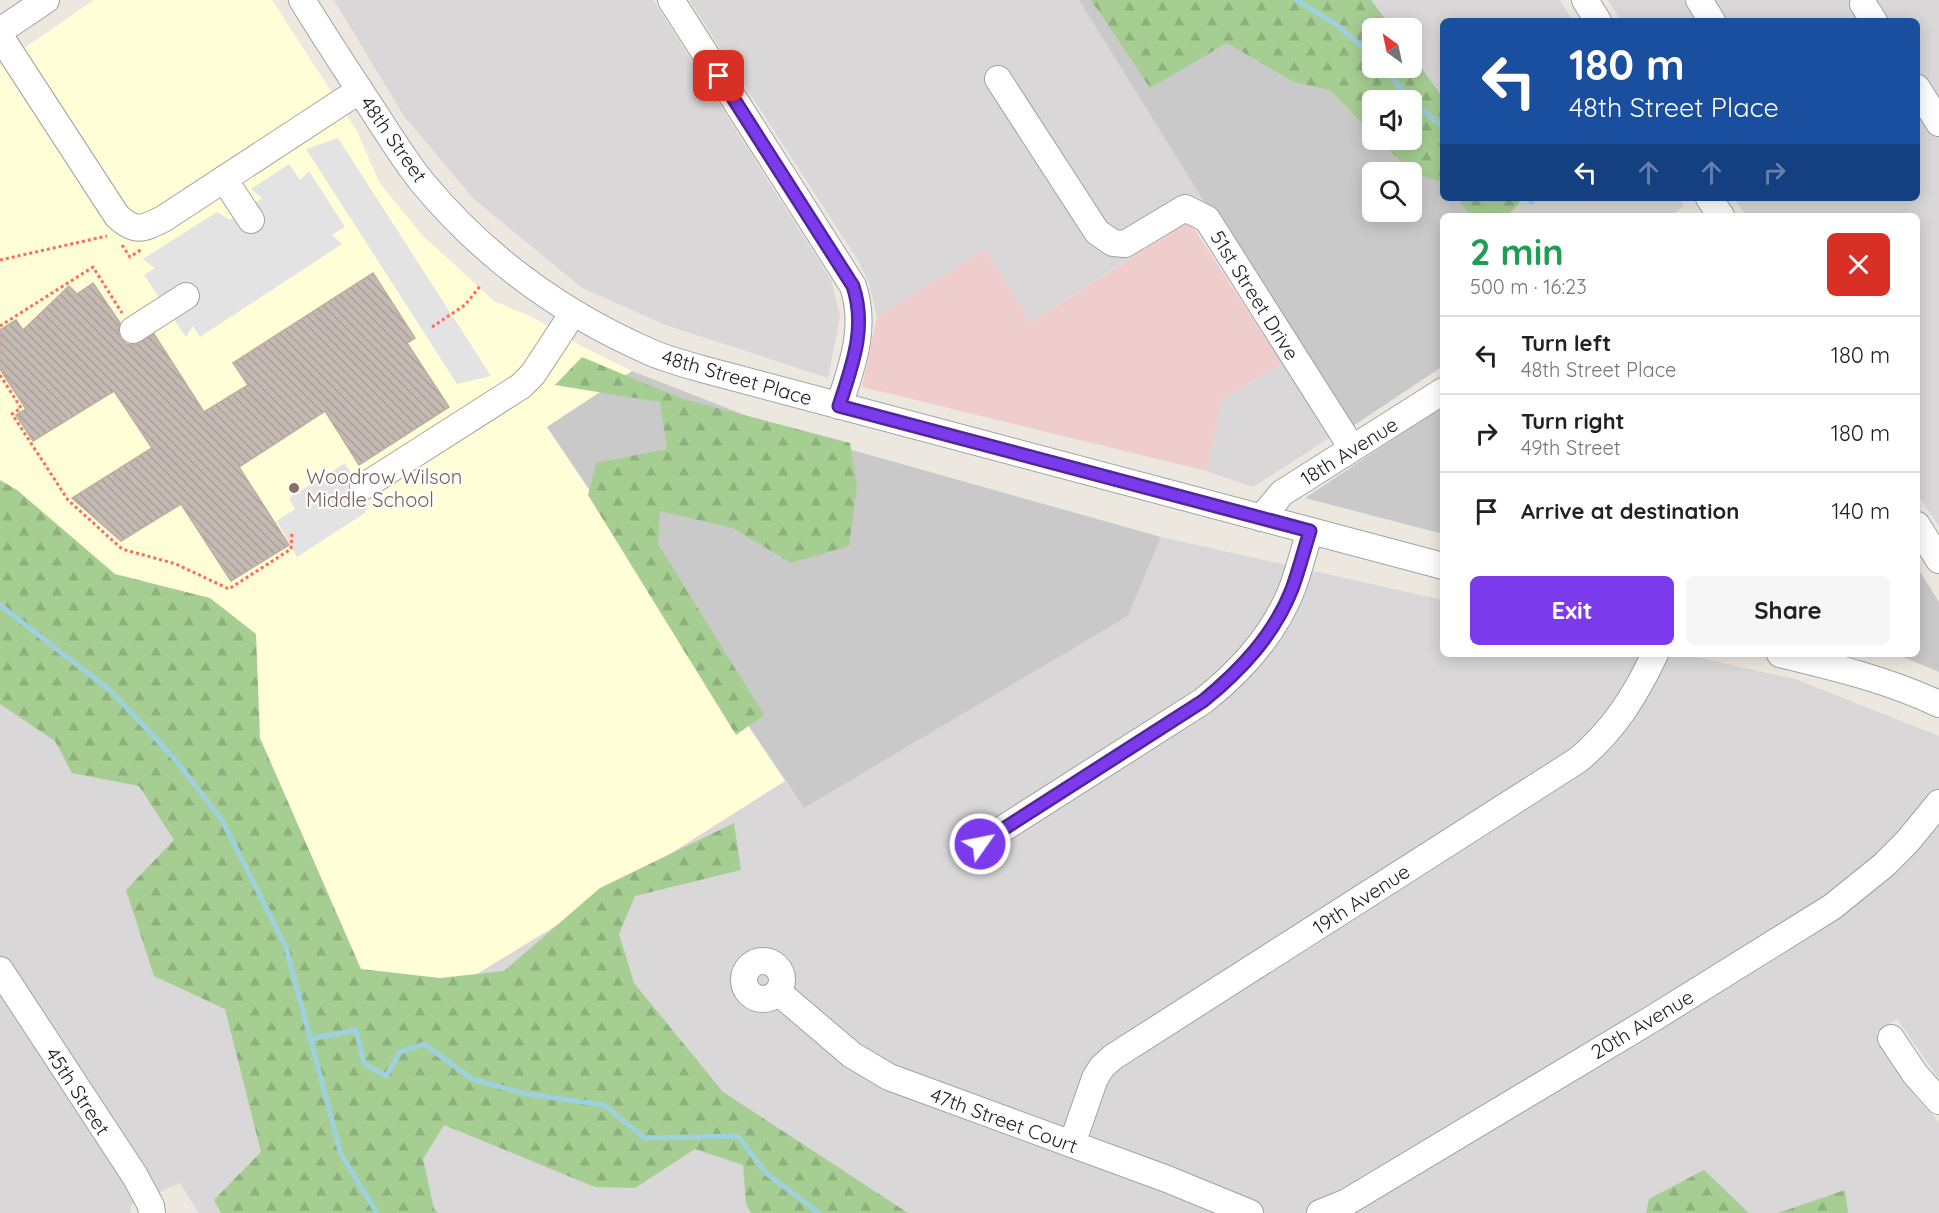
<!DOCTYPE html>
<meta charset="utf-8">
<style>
body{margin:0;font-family:Quicksand,sans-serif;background:#f6f6f6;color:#202124;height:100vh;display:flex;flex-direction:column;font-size:22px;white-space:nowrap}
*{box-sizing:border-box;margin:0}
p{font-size:20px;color:#757577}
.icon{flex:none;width:33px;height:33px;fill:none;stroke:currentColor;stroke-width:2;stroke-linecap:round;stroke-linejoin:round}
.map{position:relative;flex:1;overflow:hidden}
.sheet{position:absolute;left:1440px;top:213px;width:480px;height:444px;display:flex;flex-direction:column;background:#fff;border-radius:9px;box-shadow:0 3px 15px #0003}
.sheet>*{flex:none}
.hud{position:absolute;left:1440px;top:18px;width:480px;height:183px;border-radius:9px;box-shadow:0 3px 15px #0003;background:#1a4fa0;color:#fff;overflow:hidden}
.needle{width:39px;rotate:327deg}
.controls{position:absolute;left:1362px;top:18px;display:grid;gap:12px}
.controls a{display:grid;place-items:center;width:60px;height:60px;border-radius:9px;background:#fff;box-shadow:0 3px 15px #0003;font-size:30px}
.pin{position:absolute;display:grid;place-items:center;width:51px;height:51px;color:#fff;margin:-26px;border-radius:12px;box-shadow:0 3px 9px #0006}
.me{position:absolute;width:66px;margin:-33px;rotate:57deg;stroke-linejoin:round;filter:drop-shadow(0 0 4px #0008)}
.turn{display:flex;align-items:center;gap:21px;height:126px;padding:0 30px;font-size:27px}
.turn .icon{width:78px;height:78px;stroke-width:2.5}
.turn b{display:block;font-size:42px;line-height:51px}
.lanes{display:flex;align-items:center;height:57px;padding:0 30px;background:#0003;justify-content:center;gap:30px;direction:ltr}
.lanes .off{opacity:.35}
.round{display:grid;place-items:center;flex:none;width:63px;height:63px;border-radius:9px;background:#f6f6f6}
.headline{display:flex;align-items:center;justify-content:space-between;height:102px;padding:0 30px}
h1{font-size:36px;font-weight:700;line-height:45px;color:#1e9e55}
.button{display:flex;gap:12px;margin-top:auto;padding:12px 30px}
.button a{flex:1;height:69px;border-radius:9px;background:#7c3aed;color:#fff;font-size:24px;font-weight:700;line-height:69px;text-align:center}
.button a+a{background:#f6f6f6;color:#202124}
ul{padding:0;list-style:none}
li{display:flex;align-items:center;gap:18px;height:78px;padding:0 30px;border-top:2px solid #e0e0e0}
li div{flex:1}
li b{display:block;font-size:22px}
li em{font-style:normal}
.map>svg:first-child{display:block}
</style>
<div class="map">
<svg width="1939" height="1213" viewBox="0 0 1939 1213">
<defs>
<pattern id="forest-firs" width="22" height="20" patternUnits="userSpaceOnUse" patternTransform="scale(1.5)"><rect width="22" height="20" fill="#a6ce92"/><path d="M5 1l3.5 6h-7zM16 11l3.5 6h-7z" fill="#8eb07d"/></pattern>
<pattern id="building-back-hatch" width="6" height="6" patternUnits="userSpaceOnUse" patternTransform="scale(1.5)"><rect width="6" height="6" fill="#c5bab3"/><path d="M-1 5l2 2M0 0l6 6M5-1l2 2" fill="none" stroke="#a99f99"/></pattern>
</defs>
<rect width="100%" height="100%" fill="#ede8df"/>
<!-- residential -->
<g fill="#d9d7d7">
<path d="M334,0H653L831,280L840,317L828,378L666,325L582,288L474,199L404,116Z"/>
<path d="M689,0H1079L1208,208L1031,322L985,250L877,317L869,283L856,257Z"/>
<path d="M1369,0H1560L1573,21H1443V117L1412,67V28H1387Z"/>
<path d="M1608,0H1939V526L1917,494V216H1746L1734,198H1917V21H1621Z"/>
<path d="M1494,198H1679L1684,206L1670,216H1506Z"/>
<path d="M1282,363L1331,437L1253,487L1206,471L1223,399Z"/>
<path d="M1161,537L1443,600V654H1682L1795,679L1939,736V1079L1897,1019L1876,1032L1915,1096L1939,1122V1213H199L180,1183L131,1205L130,1213H0V548L575,914L785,781L804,808L1128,616Z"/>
</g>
<!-- commercial -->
<path fill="#efcdcd" d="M1189,221L1282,363L1223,399L1206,471L862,387L877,317L985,249L1031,322Z"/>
<!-- education -->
<path fill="#fffed6" d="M94,0H272L357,131L379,182L421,234L494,301L532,317L583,347L632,371L547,427L785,781L575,914L335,1061L0,548V65Z"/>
<!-- religious -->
<g fill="#c9c9c9" fill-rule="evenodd">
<path d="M1079,0H1369L1372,28V68H1412L1443,117V198H1494L1506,216H1443V366L1350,428L1208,208ZM1372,100H1412V140H1372ZM1372,172H1412V212H1372Z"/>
<path d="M632,371L788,432L1161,537L1128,616L804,808L547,427Z"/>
<path d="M1443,406V534L1305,498Z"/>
<path d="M1917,567L1939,602V672L1896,654H1917Z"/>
</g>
<!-- forest -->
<g fill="url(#forest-firs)">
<path d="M1090,0H1371L1392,28H1372V68H1412V55L1443,98V182L1414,174L1379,140H1412V100H1372V133L1330,90L1294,82L1227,43L1150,88L1098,10Z"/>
<path d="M1458,198H1517L1520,202L1507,216H1470Z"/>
<path d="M582,357L680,398L850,443L857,486L849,546L791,563L733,528L660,511L658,544L764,715L736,735L588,495L596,463L667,449L660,402L555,385Z"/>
<path d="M0,480L17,490L115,574L210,598L256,634L260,738L361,969L440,978L504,971L600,888L734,823L741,870L635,896L619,934L634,983L723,1092L908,1213H751L746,1204L743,1165L695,1149L635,1188L595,1187L444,1125L423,1159L434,1209L438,1213H221L214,1200L261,1152L225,1009L154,976L126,890L174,840L139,786L72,773L55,741L0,704Z"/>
<path d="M1704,1170L1749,1213H1646L1649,1199Z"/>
<path d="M1845,1190L1848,1213H1778Z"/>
</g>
<!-- parking -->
<g fill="#e3e3e3">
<path d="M338,138L491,376L457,384L306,149Z"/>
<path d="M289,164L300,180L309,171L345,227L332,235L342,244L200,337L193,326L186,337L144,275L155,268L143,259L217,212L230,220L262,198L251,189Z"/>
<path d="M345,463L369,504L365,513L297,557L277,521L295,509L289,498Z"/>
</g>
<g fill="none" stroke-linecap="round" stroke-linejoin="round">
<!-- stream -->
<g stroke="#9dd1dd" stroke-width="5">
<path d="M1296,0L1337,25L1372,55"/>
<path d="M1383,68L1415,104L1443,127"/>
<path d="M1527,198L1532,202"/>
<path d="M0,605L112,692L174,758L222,820L286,947L341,1154L377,1213"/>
<path d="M310,1039L356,1030L364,1063L386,1076L400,1052L424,1044L472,1079L526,1094L604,1105L645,1138L738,1136L766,1173L819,1213"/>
</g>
</g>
<!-- building -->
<path fill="url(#building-back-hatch)" stroke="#bfada1" stroke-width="1.5" d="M373,273L415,338L407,343L449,407L359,465L325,411L239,467L289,545L231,581L181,504L121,541L72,498L152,448L114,391L33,441L16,415L26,409L0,369V330L16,320L23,330L69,286L77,294L93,283L120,323L118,331L121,339L127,344L134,345L154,334L204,412L248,385L233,363Z"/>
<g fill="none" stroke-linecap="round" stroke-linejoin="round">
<defs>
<g id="minor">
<path d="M302,0C326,39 351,77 376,115C391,138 405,161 422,182C484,257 561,313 650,352C666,359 684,364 702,369L1443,566"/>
<path d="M671,0L853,286C867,328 852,366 839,406"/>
<path d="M1585,0L1598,21"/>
<path d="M1699,0L1712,21"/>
<path d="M1863,4L1874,21"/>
<path d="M0,31L46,0"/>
<path d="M0,36L117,216C135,233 143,229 163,219L360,90"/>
<path d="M998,79L1097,232L1113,243L1125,244L1185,208L1207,219L1352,448"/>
<path d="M1917,88L1939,123"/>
<path d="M224,179L251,220"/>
<path d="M1709,198L1721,216"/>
<path d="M133,330L186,296"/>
<path d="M363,487L521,386L533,374L573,313"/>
<path d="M1261,518L1282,493L1443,391"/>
<path d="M1917,525L1939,560"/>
<path d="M1780,654C1834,667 1888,680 1939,704"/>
<path d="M979,844L1203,701C1241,671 1274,635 1292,589C1299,570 1304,550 1310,531"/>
<circle cx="763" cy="980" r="19"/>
<path d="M0,970L135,1176L151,1206L152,1213"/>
<path d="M778,992L852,1055L889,1077L1167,1179L1250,1213"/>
<path d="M1891,1038L1915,1074L1939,1101"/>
<path d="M1072,1144L1095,1078L1102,1067L1113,1057L1578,760C1614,730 1635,696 1655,654"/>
<path d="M1320,1213L1347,1202L1652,1019L1832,907L1884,865L1907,842L1939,803"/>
</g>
</defs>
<!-- minor casing -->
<use href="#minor" stroke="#a2a2a2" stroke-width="28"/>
<!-- path -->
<g stroke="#ff695e" stroke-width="3" stroke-dasharray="3 3" stroke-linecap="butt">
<path d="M122,245L130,257L142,249"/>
<path d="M0,260L107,236"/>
<path d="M0,326L93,267L122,313"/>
<path d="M432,327L465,305L481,285"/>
<path d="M0,375L21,408L12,414L68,500L122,549L176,564L229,589L291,549L292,532"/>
</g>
<!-- minor -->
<use href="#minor" stroke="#fff" stroke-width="26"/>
</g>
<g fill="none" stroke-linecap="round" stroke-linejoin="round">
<defs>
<path id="route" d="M719,76L853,286C867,328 852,366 839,406L1310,531C1304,550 1299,570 1292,589C1274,635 1241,670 1203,701L980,844"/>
</defs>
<!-- route casing -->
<use href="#route" stroke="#51269a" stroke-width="15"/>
<!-- route -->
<use href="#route" stroke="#7c3aed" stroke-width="10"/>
</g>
<!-- markers -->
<circle fill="#8d6e63" stroke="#fff" stroke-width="2" cx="294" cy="488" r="6"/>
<g text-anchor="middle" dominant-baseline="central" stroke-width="4.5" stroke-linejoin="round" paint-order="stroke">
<!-- street labels -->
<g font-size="20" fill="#1b1b1b" stroke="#fff">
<text transform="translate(394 139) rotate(55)">48th Street</text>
<text transform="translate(1255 295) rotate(58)">51st Street Drive</text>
<text transform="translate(737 377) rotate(16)">48th Street Place</text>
<text transform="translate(1349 451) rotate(-32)">18th Avenue</text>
<text transform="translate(1361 899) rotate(-33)">19th Avenue</text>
<text transform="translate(1642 1024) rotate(-31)">20th Avenue</text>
<text transform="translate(78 1091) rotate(57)">45th Street</text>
<text transform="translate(1004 1120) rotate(20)">47th Street Court</text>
</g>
<!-- education labels -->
<g font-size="20" fill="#785e54" stroke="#fff" text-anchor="start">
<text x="306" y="476">Woodrow Wilson<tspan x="306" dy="23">Middle School</tspan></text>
</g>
</g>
</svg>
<div class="controls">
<a><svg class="needle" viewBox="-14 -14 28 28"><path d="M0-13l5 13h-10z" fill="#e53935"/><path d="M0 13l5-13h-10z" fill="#757577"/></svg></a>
<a><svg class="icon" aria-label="sound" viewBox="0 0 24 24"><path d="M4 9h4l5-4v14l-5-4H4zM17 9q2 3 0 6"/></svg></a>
<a><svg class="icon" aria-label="search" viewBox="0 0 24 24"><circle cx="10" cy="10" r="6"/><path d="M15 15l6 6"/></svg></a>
</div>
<div class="pin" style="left:719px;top:76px;background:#d93025"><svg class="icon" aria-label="arrive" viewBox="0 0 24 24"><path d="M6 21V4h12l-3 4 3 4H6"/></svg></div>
<svg class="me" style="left:980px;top:844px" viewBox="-20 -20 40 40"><circle r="17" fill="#7c3aed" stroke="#fff" stroke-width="3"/><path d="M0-11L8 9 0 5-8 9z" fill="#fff"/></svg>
<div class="hud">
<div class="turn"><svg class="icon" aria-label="left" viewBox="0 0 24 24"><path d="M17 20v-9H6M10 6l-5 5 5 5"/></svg><div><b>180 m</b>48th Street Place</div></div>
<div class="lanes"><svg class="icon" aria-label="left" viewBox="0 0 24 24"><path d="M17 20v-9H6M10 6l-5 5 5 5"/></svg><svg class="icon off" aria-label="ahead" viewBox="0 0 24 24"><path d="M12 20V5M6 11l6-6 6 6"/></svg><svg class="icon off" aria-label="ahead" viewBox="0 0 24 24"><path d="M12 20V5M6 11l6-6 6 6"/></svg><svg class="icon off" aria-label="right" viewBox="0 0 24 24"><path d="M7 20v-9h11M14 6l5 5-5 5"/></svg></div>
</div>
<section class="sheet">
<div class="headline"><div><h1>2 min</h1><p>500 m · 16:23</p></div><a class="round" style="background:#d93025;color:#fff"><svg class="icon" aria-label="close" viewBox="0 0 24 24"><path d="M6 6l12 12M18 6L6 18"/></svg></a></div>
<ul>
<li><svg class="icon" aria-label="left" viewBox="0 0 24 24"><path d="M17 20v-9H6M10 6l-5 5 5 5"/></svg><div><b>Turn left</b><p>48th Street Place</p></div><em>180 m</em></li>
<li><svg class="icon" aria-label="right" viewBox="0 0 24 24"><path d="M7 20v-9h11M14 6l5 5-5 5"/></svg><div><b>Turn right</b><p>49th Street</p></div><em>180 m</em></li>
<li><svg class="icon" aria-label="arrive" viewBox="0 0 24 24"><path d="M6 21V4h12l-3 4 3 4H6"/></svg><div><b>Arrive at destination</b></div><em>140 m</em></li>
</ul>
<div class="button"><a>Exit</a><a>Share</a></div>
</section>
</div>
